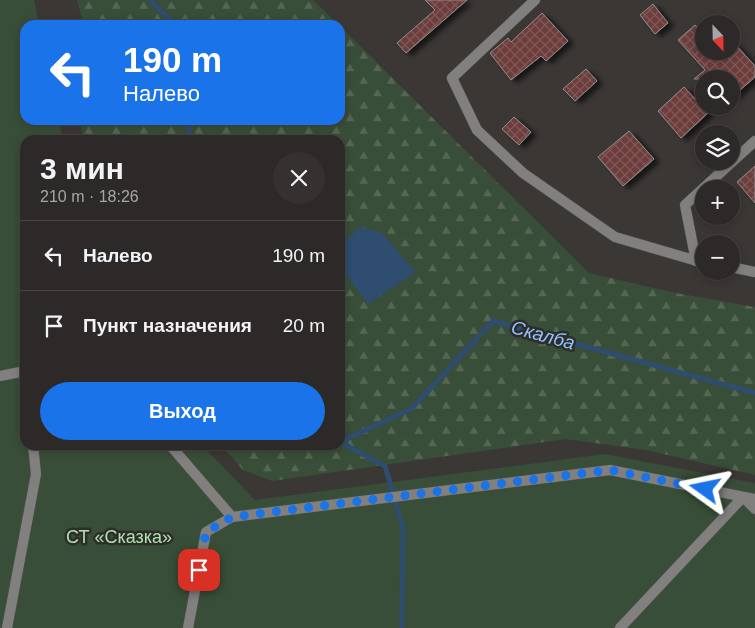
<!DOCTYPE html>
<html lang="ru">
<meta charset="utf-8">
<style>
body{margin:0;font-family:Helvetica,sans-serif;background:#343130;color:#f1f3f6;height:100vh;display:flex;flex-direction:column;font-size:19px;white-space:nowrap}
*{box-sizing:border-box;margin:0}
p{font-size:16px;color:#a6a6a8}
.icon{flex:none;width:28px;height:28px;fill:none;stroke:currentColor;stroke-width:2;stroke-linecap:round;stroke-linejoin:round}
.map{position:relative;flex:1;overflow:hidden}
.details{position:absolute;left:20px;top:135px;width:325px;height:315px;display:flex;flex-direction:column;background:#2c2928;border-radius:15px;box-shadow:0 2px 8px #0003,0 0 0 1px #484545}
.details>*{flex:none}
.guide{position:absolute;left:20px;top:20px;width:325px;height:105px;border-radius:15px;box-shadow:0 2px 8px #0003,0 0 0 1px #484545;background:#1a73e8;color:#fff;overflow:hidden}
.needle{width:32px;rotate:158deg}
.controls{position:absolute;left:695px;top:15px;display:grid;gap:10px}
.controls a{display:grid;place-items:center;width:45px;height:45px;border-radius:50%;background:#2c2928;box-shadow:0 2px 8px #0003,0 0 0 1px #484545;font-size:25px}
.pin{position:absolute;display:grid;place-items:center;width:42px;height:42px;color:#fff;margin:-21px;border-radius:10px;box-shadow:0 2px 8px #0006}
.me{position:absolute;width:55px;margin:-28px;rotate:282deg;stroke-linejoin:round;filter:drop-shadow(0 0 4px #0008)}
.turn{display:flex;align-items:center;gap:18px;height:105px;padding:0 20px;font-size:22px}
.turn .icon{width:65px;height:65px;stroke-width:2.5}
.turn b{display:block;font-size:35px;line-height:42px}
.round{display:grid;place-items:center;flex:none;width:52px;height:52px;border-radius:26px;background:#343130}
.head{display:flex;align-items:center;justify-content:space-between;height:85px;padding:0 20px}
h1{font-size:30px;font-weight:600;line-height:38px}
.primary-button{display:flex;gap:10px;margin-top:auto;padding:10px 20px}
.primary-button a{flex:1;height:58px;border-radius:30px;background:#1a73e8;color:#fff;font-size:20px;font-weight:600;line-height:58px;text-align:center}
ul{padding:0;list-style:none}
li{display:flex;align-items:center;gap:15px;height:70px;padding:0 20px;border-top:1px solid #484545}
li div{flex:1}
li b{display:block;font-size:19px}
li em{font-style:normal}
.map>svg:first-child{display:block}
</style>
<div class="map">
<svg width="755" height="628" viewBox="0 0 755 628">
<defs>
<pattern id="forest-firs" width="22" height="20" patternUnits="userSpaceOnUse" patternTransform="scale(1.25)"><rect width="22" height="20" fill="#384e38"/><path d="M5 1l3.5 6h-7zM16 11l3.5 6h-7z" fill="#546754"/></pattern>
<pattern id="building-cross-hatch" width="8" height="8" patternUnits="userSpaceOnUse" patternTransform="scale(1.25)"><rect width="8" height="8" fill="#6c3c3b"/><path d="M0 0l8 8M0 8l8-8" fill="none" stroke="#805857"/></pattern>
<filter id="shadow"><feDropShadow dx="5.5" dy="3" stdDeviation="2.5" flood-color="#0009"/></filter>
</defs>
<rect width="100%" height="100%" fill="#3a3735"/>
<!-- green -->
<path fill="#384e38" d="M0,0H34L39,25H25V120H59L63,140H25V445H202L255,500L605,454L755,483V628H0Z"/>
<!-- forest -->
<g fill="url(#forest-firs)">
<path d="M77,0H313L339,25H84Z"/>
<path d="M340,26L589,273L676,293L755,307V475L646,450L566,439L272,481L243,470L221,445H340V140H83L80,120H340Z"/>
</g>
<!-- water -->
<path fill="#2e4d6f" d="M360,227L381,232L416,272L368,304L340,266V246Z"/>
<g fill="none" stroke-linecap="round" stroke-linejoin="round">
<!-- stream -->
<g stroke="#2e4d6f" stroke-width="5">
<path d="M150,0L176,25"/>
<path d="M188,120L190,140"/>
<path d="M340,442L411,409L493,321L755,393"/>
<path d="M340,442L385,466L403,527L402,628"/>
</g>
</g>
<!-- building -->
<g fill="url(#building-cross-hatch)" stroke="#928e8d" filter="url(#shadow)">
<path d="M425,0H467L406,53L397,43L435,10Z"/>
<path d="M653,4L668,23L655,34L640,15Z"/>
<path d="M542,13L568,41L546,61L541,56L511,80L490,53L508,38L511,42Z"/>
<path d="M695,25L704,35V51H731V45L734,43L755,66V77L731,98V79H694L705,70L678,40Z"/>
<path d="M586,69L597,81L575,101L563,89Z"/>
<path d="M684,87L708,113L681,138L658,111Z"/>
<path d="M514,117L531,132L519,145L502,129Z"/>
<path d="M629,131L654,159L623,186L598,157Z"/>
<path d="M755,166V203L737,182Z"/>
</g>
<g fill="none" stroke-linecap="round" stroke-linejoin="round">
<defs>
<g id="service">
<path d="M0,376L25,371"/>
<path d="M170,445L232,517"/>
<path d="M7,628L36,474L33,445"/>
<path d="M188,628L206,532L232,517L610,470L755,499"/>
<path d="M620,628L743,497L755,509"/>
</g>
<g id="minor">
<path d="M535,0L452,78L477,130L523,173L615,237L704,263"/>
<path d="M696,261L685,205L755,141"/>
<path d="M731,267L755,272"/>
</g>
</defs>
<!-- service casing -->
<use href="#service" stroke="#575453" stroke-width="11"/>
<!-- minor casing -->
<use href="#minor" stroke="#575453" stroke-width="11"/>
<!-- service -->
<use href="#service" stroke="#81807f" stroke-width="10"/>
<!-- minor -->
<use href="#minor" stroke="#81807f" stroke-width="10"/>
</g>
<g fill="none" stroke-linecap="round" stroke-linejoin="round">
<!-- route -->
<path stroke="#1a73e8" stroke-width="9" stroke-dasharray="0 16.2" d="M199,570L206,532L232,517L610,470L705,489"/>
</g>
<g text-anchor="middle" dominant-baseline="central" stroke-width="5" stroke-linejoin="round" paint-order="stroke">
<!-- park labels -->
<g font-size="18" fill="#a9e3aa" stroke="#2f2d2b">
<text x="119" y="537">СТ «Сказка»</text>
</g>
<!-- water labels -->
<g font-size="19" font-style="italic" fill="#8ec3fb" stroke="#2f2d2b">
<text transform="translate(543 335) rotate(15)">Скалба</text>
</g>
</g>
</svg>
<div class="controls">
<a><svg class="needle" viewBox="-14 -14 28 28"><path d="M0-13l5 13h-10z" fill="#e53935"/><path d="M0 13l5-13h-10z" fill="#a6a6a8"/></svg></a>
<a><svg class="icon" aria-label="search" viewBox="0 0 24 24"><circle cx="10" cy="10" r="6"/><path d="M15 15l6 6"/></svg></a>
<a><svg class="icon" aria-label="layers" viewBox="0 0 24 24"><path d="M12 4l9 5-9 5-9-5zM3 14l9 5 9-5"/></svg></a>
<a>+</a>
<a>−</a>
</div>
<div class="pin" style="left:199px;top:570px;background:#d93025"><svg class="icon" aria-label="arrive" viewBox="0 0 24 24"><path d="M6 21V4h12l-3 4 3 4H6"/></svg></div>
<svg class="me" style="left:705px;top:489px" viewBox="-20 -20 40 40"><path d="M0-17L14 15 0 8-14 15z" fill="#1a73e8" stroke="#fff" stroke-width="4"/></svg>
<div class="guide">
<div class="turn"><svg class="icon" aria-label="left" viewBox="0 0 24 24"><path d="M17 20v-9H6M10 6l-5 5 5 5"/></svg><div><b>190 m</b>Налево</div></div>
</div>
<section class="details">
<div class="head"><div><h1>3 мин</h1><p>210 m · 18:26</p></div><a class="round"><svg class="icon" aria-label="close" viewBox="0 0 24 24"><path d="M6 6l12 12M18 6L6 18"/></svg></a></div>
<ul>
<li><svg class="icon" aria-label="left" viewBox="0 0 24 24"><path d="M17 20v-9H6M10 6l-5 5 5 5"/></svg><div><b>Налево</b></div><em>190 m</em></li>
<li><svg class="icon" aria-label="arrive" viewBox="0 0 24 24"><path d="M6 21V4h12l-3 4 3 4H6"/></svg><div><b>Пункт назначения</b></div><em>20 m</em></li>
</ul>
<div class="primary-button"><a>Выход</a></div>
</section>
</div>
